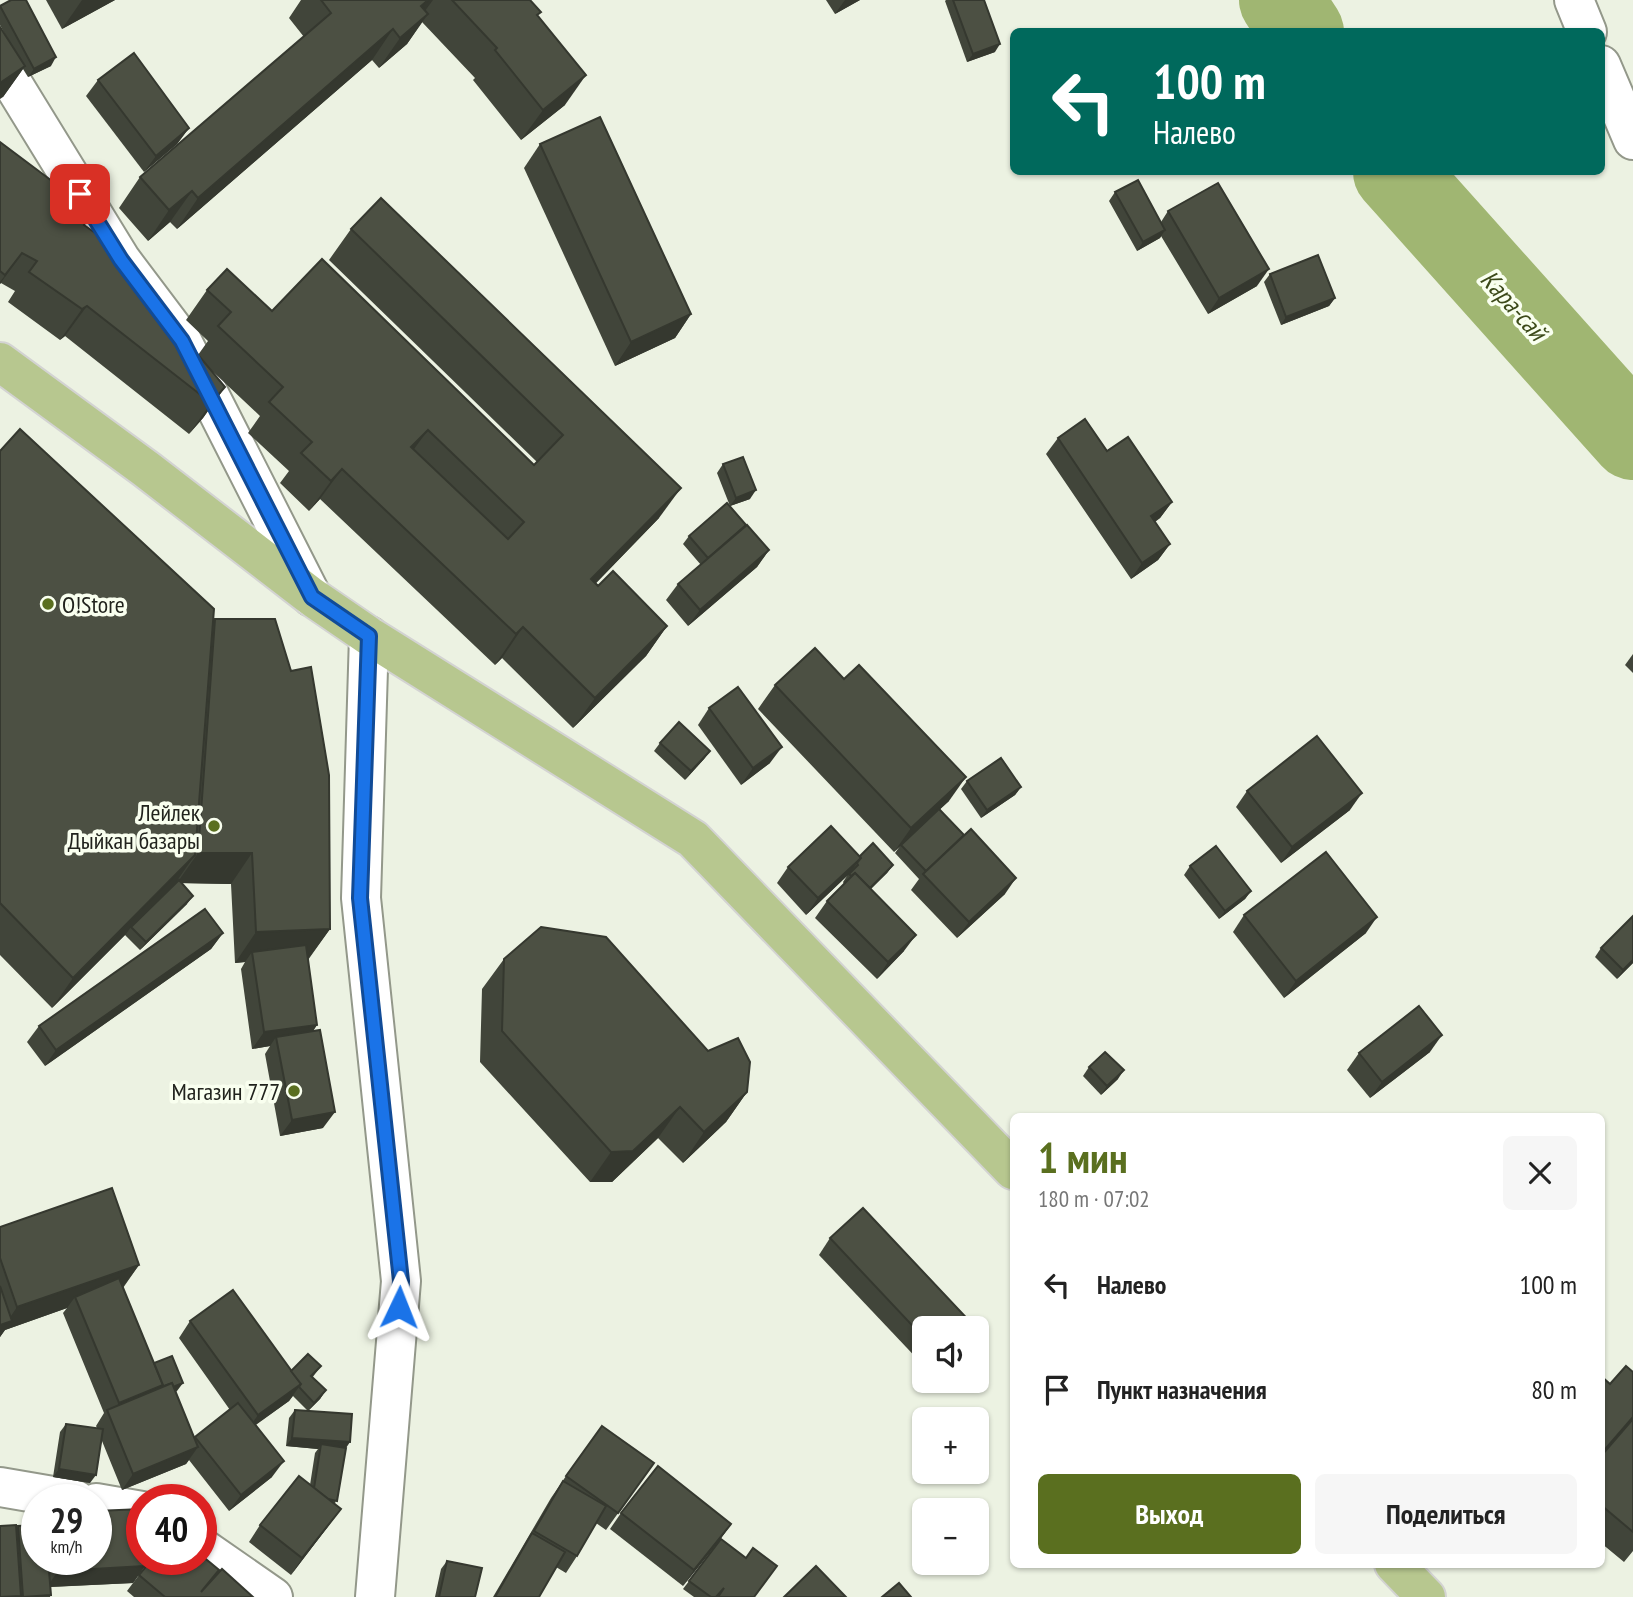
<!DOCTYPE html>
<html lang="ru">
<meta charset="utf-8">
<style>
body{margin:0;font-family:"PT Sans Narrow",sans-serif;background:#f6f6f6;color:#222;height:100vh;display:flex;flex-direction:column;font-size:26px;white-space:nowrap}
*{box-sizing:border-box;margin:0}
p{font-size:23px;color:#767676}
.icon{flex:none;width:38px;height:38px;fill:none;stroke:currentColor;stroke-width:2;stroke-linecap:round;stroke-linejoin:round}
.map{position:relative;flex:1;overflow:hidden}
.details{position:absolute;left:1010px;top:1113px;width:595px;height:455px;display:flex;flex-direction:column;background:#fff;border-radius:10px;box-shadow:0 2px 5px #0004}
.details>*{flex:none}
.guide{position:absolute;left:1010px;top:28px;width:595px;height:147px;border-radius:10px;box-shadow:0 2px 5px #0004;background:#00695c;color:#fff;overflow:hidden}
.buttons{position:absolute;left:912px;top:1316px;display:grid;gap:14px}
.buttons a{display:grid;place-items:center;width:77px;height:77px;border-radius:10px;background:#fff;box-shadow:0 2px 5px #0004;font-size:35px}
.speed{position:absolute;left:21px;top:1484px;display:flex;gap:14px;font-size:35px;font-weight:700;text-align:center}
.speed>*{display:grid;place-content:center;width:91px;height:91px;border-radius:50%;background:#fff;box-shadow:0 2px 5px #0004;line-height:1}
.speed small{font-size:18px;font-weight:400}
.speed .limit{border:10px solid #d22;background:#fff;color:#111}
.pin{position:absolute;display:grid;place-items:center;width:60px;height:60px;color:#fff;margin:-30px;border-radius:14px;box-shadow:0 4px 10px #0006}
.me{position:absolute;width:77px;margin:-38px;rotate:2deg;stroke-linejoin:round;filter:drop-shadow(0 0 5px #0008)}
.turn{display:flex;align-items:center;gap:24px;height:147px;padding:0 28px;font-size:32px}
.turn .icon{width:91px;height:91px;stroke-width:2.5}
.turn b{display:block;font-size:49px;line-height:60px}
.round{display:grid;place-items:center;flex:none;width:74px;height:74px;border-radius:10px;background:#f6f6f6}
.headline{display:flex;align-items:center;justify-content:space-between;height:119px;padding:0 28px}
h1{font-size:42px;font-weight:700;line-height:52px;color:#5a6f1f}
.primary-button{display:flex;gap:14px;margin-top:auto;padding:14px 28px}
.primary-button a{flex:1;height:80px;border-radius:10px;background:#5a6f1f;color:#fff;font-size:28px;font-weight:700;line-height:80px;text-align:center}
.primary-button a+a{background:#f6f6f6;color:#222}
ul{padding:0;list-style:none}
li{display:flex;align-items:center;gap:21px;height:105px;padding:0 28px}
li div{flex:1}
li b{display:block;font-size:26px}
li em{font-style:normal}
.map>svg:first-child{display:block}
</style>
<div class="map">
<svg width="1633" height="1597" viewBox="0 0 1633 1597">
<rect width="100%" height="100%" fill="#ecf2e2"/>
<g fill="none" stroke-linecap="round" stroke-linejoin="round">
<!-- river -->
<g stroke="#a0b672" stroke-width="84">
<path d="M1281,0L1302,32"/>
<path d="M1395,172L1633,438"/>
</g>
<defs>
<g id="minor">
<path d="M1574,0L1587,32"/>
<path d="M0,63L121,260L182,341L312,597"/>
<path d="M1601,65L1633,140"/>
<path d="M369,636L361,898L401,1281L375,1597"/>
<path d="M0,1487L76,1500"/>
<path d="M96,1503L142,1511"/>
<path d="M201,1547L273,1597"/>
</g>
<g id="major">
<path d="M0,362L146,469L312,597L369,636L693,839L1013,1170"/>
<path d="M1394,1564L1426,1597"/>
</g>
</defs>
<!-- minor casing -->
<use href="#minor" stroke="#93988a" stroke-width="42"/>
<!-- major casing -->
<use href="#major" stroke="#d3d3d2" stroke-width="42"/>
<!-- minor -->
<use href="#minor" stroke="#fff" stroke-width="38"/>
<!-- major -->
<use href="#major" stroke="#b7c78f" stroke-width="38"/>
</g>
<!-- wall -->
<g fill="#41453a">
<path d="M46,0H115L62,29Z"/>
<path d="M301,0H530L538,16L565,105L521,140L473,80L475,78L422,22L407,44L379,68L372,60L177,229L170,222L148,241L119,208L140,177L304,37L289,18Z"/>
<path d="M826,0H860L835,14Z"/>
<path d="M946,0H984L995,52L967,62L945,1Z"/>
<path d="M0,6L51,66L28,77L23,69L3,97L7,38L0,25Z"/>
<path d="M98,80L189,128L177,144L144,172L86,96Z"/>
<path d="M0,142L66,197L84,225L198,355L208,341L186,320L207,290L272,311L534,465L537,462L329,260L351,229L659,518L596,583L667,626L646,656L573,728L502,658L495,665L320,499L309,511L280,483L289,471L248,433L260,416L209,368L225,387L203,418L189,434L65,336L60,340L8,302L15,291L1,283L0,284Z"/>
<path d="M540,144L691,314L675,338L615,366L524,168Z"/>
<path d="M1115,192L1161,222L1168,211L1257,286L1208,314L1161,236L1160,238L1137,251L1109,201Z"/>
<path d="M1270,274L1335,298L1329,306L1281,325L1264,282Z"/>
<path d="M1058,438L1107,451L1172,502L1160,518L1155,522L1170,544L1158,560L1131,579L1046,454Z"/>
<path d="M0,451L213,622L215,619L330,929L308,960L317,1025L313,1031L323,1128L280,1136L265,1054L270,1046L252,1049L241,969L245,962L235,963L231,884L182,883L187,904L140,950L125,935L126,934L52,1008L0,955Z"/>
<path d="M723,464L750,499L730,506L717,473Z"/>
<path d="M746,525L769,550L757,567L688,626L666,600L678,584L701,565L683,544L689,536Z"/>
<path d="M1633,654V673L1625,665Z"/>
<path d="M775,685L949,801L940,809L1005,894L957,938L911,890L919,879L895,853L900,846L894,852L758,709Z"/>
<path d="M709,708L770,763L741,785L698,725Z"/>
<path d="M660,743L710,751L704,759L685,780L654,751Z"/>
<path d="M967,781L1021,787L1015,795L981,818L961,789Z"/>
<path d="M1247,791L1350,810L1281,863L1236,807Z"/>
<path d="M860,856L893,865L887,873L871,889L904,951L877,979L815,918L827,901L844,884L843,882L847,876L806,915L777,883L788,867Z"/>
<path d="M1190,866L1251,891L1245,899L1219,919L1184,875Z"/>
<path d="M1244,915L1366,933L1284,998L1233,932Z"/>
<path d="M223,933L211,949L45,1066L27,1042L39,1026Z"/>
<path d="M1601,948L1633,963L1617,979L1595,957Z"/>
<path d="M504,959L708,1051L747,1092L726,1122L683,1163L658,1138L612,1182H590L480,1062L482,989Z"/>
<path d="M1430,1052L1370,1098L1347,1070L1359,1053Z"/>
<path d="M1089,1067L1118,1079L1101,1095L1083,1076Z"/>
<path d="M0,1227L139,1265L123,1288L154,1363L177,1391L175,1392L194,1438L230,1410L179,1338L190,1321L291,1371L321,1366L312,1378L326,1390L320,1399L308,1411L346,1448L335,1504L329,1525L291,1575L249,1542L260,1525L310,1485L315,1453L318,1449L286,1446L289,1418L295,1410L308,1411L293,1396L289,1401L255,1425L272,1477L229,1511L189,1460L186,1464L122,1490L102,1441L90,1483L53,1477L60,1432L66,1424L97,1428L96,1426L104,1413L63,1313L67,1308L5,1330L0,1337Z"/>
<path d="M830,1238L924,1328V1366L819,1255Z"/>
<path d="M1633,1372V1551L1624,1562L1601,1543V1376L1610,1384Z"/>
<path d="M938,1381H948L942,1386Z"/>
<path d="M654,1463L606,1530L596,1523L577,1556L566,1573L556,1567L539,1597H493L551,1498L566,1476Z"/>
<path d="M621,1513L731,1524L719,1541L683,1586L610,1529Z"/>
<path d="M18,1526L37,1559H96L145,1566L133,1583L51,1587L50,1597H0L16,1529Z"/>
<path d="M721,1539L755,1597H694L683,1589Z"/>
<path d="M447,1561L475,1597H435L441,1569Z"/>
<path d="M139,1575L212,1580L253,1597H134L127,1591Z"/>
</g>
<!-- shaded-wall -->
<g fill="#35382f">
<path d="M82,0H115L62,29Z"/>
<path d="M428,0H433L419,19L421,6Z"/>
<path d="M845,0H860L835,14Z"/>
<path d="M428,14L407,44L379,68L400,38Z"/>
<path d="M393,29L372,60L177,229L198,198Z"/>
<path d="M1000,44L995,52L967,62L973,54Z"/>
<path d="M56,57L51,66L28,77L34,69Z"/>
<path d="M25,66L3,97L0,99V83Z"/>
<path d="M586,75L565,105L521,140L543,110Z"/>
<path d="M189,128L177,144L144,172L156,156Z"/>
<path d="M192,191L170,222L148,241L169,210Z"/>
<path d="M1165,230L1160,238L1137,251L1143,242Z"/>
<path d="M22,253L0,284V282Z"/>
<path d="M1269,269L1257,286L1208,314L1219,298Z"/>
<path d="M1335,298L1329,306L1281,325L1286,317Z"/>
<path d="M87,306L65,336L60,340L82,309Z"/>
<path d="M691,314L675,338L615,366L631,342Z"/>
<path d="M225,387L203,418L189,434L211,403Z"/>
<path d="M428,430L406,460L411,447Z"/>
<path d="M342,469L320,499L309,511L331,481Z"/>
<path d="M681,488L659,518L570,610L591,579Z"/>
<path d="M756,490L750,499L730,506L736,498Z"/>
<path d="M1172,502L1160,518L1139,532L1151,516Z"/>
<path d="M1170,544L1158,560L1131,579L1142,563Z"/>
<path d="M769,550L757,567L688,626L700,610Z"/>
<path d="M667,626L646,656L573,728L595,698Z"/>
<path d="M523,627L502,658L495,665L516,634Z"/>
<path d="M782,747L770,763L741,785L753,768Z"/>
<path d="M710,751L704,759L685,780L691,771Z"/>
<path d="M966,777L949,801L894,852L911,828Z"/>
<path d="M1021,787L1015,795L981,818L987,810Z"/>
<path d="M1362,793L1350,810L1281,863L1292,847Z"/>
<path d="M198,853H252L231,884L177,883Z"/>
<path d="M195,855L174,885L131,927L126,934L52,1008L73,978Z"/>
<path d="M861,858L849,874L806,915L818,898Z"/>
<path d="M893,865L887,873L860,899L866,891Z"/>
<path d="M1016,878L1005,894L957,938L969,922Z"/>
<path d="M1251,891L1245,899L1219,919L1225,911Z"/>
<path d="M193,896L187,904L140,950L146,942Z"/>
<path d="M1377,917L1366,933L1284,998L1296,981Z"/>
<path d="M330,929L308,959L254,962L252,952L245,962L235,963L256,932Z"/>
<path d="M223,933L211,949L45,1066L56,1050Z"/>
<path d="M916,935L904,951L877,979L888,962Z"/>
<path d="M1633,960V963L1617,979L1623,970Z"/>
<path d="M317,1025L305,1042L276,1037L270,1046L252,1049L264,1032Z"/>
<path d="M1442,1035L1430,1052L1370,1098L1382,1082Z"/>
<path d="M1124,1070L1118,1079L1101,1095L1107,1086Z"/>
<path d="M747,1092L726,1122L683,1163L704,1132Z"/>
<path d="M680,1107L658,1138L612,1182H590L611,1152Z"/>
<path d="M335,1112L323,1128L280,1136L292,1120Z"/>
<path d="M139,1265L122,1288L75,1297L67,1308L5,1330L0,1337V1325L7,1322L17,1307Z"/>
<path d="M986,1339L976,1353V1348Z"/>
<path d="M183,1383L177,1391L153,1400L159,1392Z"/>
<path d="M301,1384L289,1401L246,1432L258,1415Z"/>
<path d="M163,1385L152,1401L110,1416L119,1403Z"/>
<path d="M326,1390L320,1399L308,1411L314,1403Z"/>
<path d="M292,1438L350,1442L344,1451L321,1444L318,1449L286,1446Z"/>
<path d="M198,1447L186,1464L122,1490L133,1474Z"/>
<path d="M284,1461L272,1477L229,1511L241,1495Z"/>
<path d="M59,1469L96,1475L90,1483L53,1477Z"/>
<path d="M341,1509L329,1525L291,1575L302,1558Z"/>
<path d="M731,1524L719,1541L683,1586L694,1570Z"/>
<path d="M145,1566L133,1583L47,1587L58,1571Z"/>
</g>
<!-- building -->
<g fill="#4c5043" stroke="#35382f" stroke-width="2" fill-rule="evenodd">
<path d="M11,0H26L56,57L34,69L0,6Z"/>
<path d="M321,0H428L421,6L428,14L400,38L393,29L198,198L192,191L169,210L140,177L331,13Z"/>
<path d="M452,0H530L541,12L537,15L586,75L543,110L495,50L497,48Z"/>
<path d="M953,0H984L1000,44L973,54Z"/>
<path d="M0,27L25,66L0,83Z"/>
<path d="M134,53L189,128L156,156L98,80Z"/>
<path d="M600,117L691,314L631,342L540,144Z"/>
<path d="M0,142L68,193L66,197L90,215L84,225L98,235L225,387L211,403L87,306L82,309L29,272L37,261L22,253L5,275L0,271Z"/>
<path d="M1138,180L1165,230L1143,242L1115,192Z"/>
<path d="M1218,183L1269,269L1219,298L1168,211Z"/>
<path d="M381,198L681,488L591,579L598,586L613,571L667,626L595,698L523,627L516,634L342,469L331,481L301,453L312,442L269,402L283,387L218,326L231,312L207,290L227,269L272,311L322,259L534,465L563,435L351,229ZM428,430L524,522L508,539L411,447Z"/>
<path d="M1318,255L1335,298L1286,317L1270,274Z"/>
<path d="M1085,419L1107,451L1128,437L1172,502L1151,516L1170,544L1142,563L1058,438Z"/>
<path d="M20,429L214,609L195,855L73,978L0,903V451Z"/>
<path d="M743,457L756,490L736,498L723,464Z"/>
<path d="M727,503L746,525L708,558L689,536Z"/>
<path d="M747,525L769,550L700,610L678,584Z"/>
<path d="M215,619H275L291,671L311,667L329,775L330,929L256,932L252,853H198Z"/>
<path d="M815,648L844,679L859,665L966,777L911,828L775,685Z"/>
<path d="M738,687L782,747L753,768L709,708Z"/>
<path d="M679,722L710,751L691,771L660,743Z"/>
<path d="M1317,736L1362,793L1292,847L1247,791Z"/>
<path d="M1001,758L1021,787L987,810L967,781Z"/>
<path d="M939,809L964,835L926,871L901,845Z"/>
<path d="M831,826L861,858L818,898L788,867Z"/>
<path d="M971,829L1016,878L969,922L923,874Z"/>
<path d="M873,843L893,865L870,888L855,873L851,876L849,874L858,865L857,863L861,858L860,856Z"/>
<path d="M1216,846L1251,891L1225,911L1190,866Z"/>
<path d="M1326,852L1377,917L1296,981L1244,915Z"/>
<path d="M855,873L916,935L888,962L827,901Z"/>
<path d="M179,880L193,896L146,942L131,927Z"/>
<path d="M205,909L223,933L56,1050L39,1026Z"/>
<path d="M1633,916V960L1623,970L1601,948Z"/>
<path d="M541,927L606,937L708,1051L738,1038L750,1062L747,1092L704,1132L680,1107L633,1151L611,1152L502,1031L504,959Z"/>
<path d="M306,945L317,1025L264,1032L252,952Z"/>
<path d="M1419,1006L1442,1035L1382,1082L1359,1053Z"/>
<path d="M320,1030L335,1112L292,1120L276,1037Z"/>
<path d="M1105,1052L1124,1070L1107,1086L1089,1067Z"/>
<path d="M112,1188L139,1265L17,1307L0,1258V1227Z"/>
<path d="M863,1208L976,1328H924V1338L830,1238Z"/>
<path d="M119,1278L163,1385L119,1403L75,1297Z"/>
<path d="M0,1286L12,1321L0,1325Z"/>
<path d="M233,1290L301,1384L258,1415L190,1321Z"/>
<path d="M976,1328L986,1339L976,1348Z"/>
<path d="M308,1354L321,1366L311,1376L326,1390L314,1403L299,1387L301,1384L291,1371Z"/>
<path d="M172,1356L183,1383L173,1387L172,1383L161,1387L163,1385L154,1363Z"/>
<path d="M1626,1366L1633,1372V1417L1601,1454V1376L1610,1384Z"/>
<path d="M172,1383L198,1447L133,1474L107,1410Z"/>
<path d="M238,1403L284,1461L241,1495L195,1437Z"/>
<path d="M295,1410L352,1414L350,1442L292,1438Z"/>
<path d="M1633,1419V1532L1601,1505V1456Z"/>
<path d="M66,1424L103,1429L96,1475L59,1469Z"/>
<path d="M602,1426L654,1463L618,1513L566,1476Z"/>
<path d="M321,1444L346,1448L337,1501L328,1499L314,1488Z"/>
<path d="M658,1466L731,1524L694,1570L621,1513Z"/>
<path d="M299,1476L341,1509L302,1558L260,1525Z"/>
<path d="M563,1481L606,1506L577,1556L534,1531Z"/>
<path d="M142,1509V1559H144L145,1566L58,1571V1559H96V1511Z"/>
<path d="M16,1525L21,1596L0,1597V1526Z"/>
<path d="M37,1525V1559H48L51,1595L23,1597L18,1526Z"/>
<path d="M532,1533L565,1552L539,1597H495Z"/>
<path d="M721,1539L746,1558L753,1548L777,1566L754,1597H718L724,1588L716,1597H711L689,1581Z"/>
<path d="M201,1555L219,1570L201,1592L222,1569L253,1597H165L139,1575L152,1559H201Z"/>
<path d="M447,1561L482,1568L475,1597H439Z"/>
<path d="M816,1566L846,1597H784Z"/>
<path d="M899,1583L911,1597H882Z"/>
</g>
<g fill="none" stroke-linecap="round" stroke-linejoin="round">
<defs>
<path id="route" d="M80,194L121,260L182,341L312,597L369,636L360,898L401,1281L399,1307"/>
</defs>
<!-- route casing -->
<use href="#route" stroke="#114b97" stroke-width="18"/>
<!-- route -->
<use href="#route" stroke="#1a73e8" stroke-width="12"/>
</g>
<!-- markers -->
<g fill="#5a6f1f" stroke="#f9ffef" stroke-width="2.5">
<circle cx="48" cy="604" r="7"/>
<circle cx="214" cy="826" r="7"/>
<circle cx="294" cy="1091" r="7"/>
</g>
<g text-anchor="middle" dominant-baseline="central" stroke-width="7" stroke-linejoin="round" paint-order="stroke">
<!-- poi labels -->
<g font-size="24" fill="#21231d" stroke="#f9ffef" text-anchor="end">
<text x="62" y="604" text-anchor="start">O!Store</text>
<text x="200" y="812">Лейлек<tspan x="200" dy="28">Дыйкан базары</tspan></text>
<text x="280" y="1091">Магазин 777</text>
</g>
<!-- water labels -->
<g font-size="26" font-style="italic" fill="#3c4a19" stroke="#f9ffef">
<text transform="translate(1514 305) rotate(48)">Кара-сай</text>
</g>
</g>
</svg>
<div class="buttons">
<a><svg class="icon" aria-label="sound" viewBox="0 0 24 24"><path d="M4 9h4l5-4v14l-5-4H4zM17 9q2 3 0 6"/></svg></a>
<a>+</a>
<a>−</a>
</div>
<div class="speed"><div>29<small>km/h</small></div><div class="limit">40</div></div>
<div class="pin" style="left:80px;top:194px;background:#d93025"><svg class="icon" aria-label="arrive" viewBox="0 0 24 24"><path d="M6 21V4h12l-3 4 3 4H6"/></svg></div>
<svg class="me" style="left:399px;top:1307px" viewBox="-20 -20 40 40"><path d="M0-17L14 15 0 8-14 15z" fill="#1a73e8" stroke="#fff" stroke-width="4"/></svg>
<div class="guide">
<div class="turn"><svg class="icon" aria-label="left" viewBox="0 0 24 24"><path d="M17 20v-9H6M10 6l-5 5 5 5"/></svg><div><b>100 m</b>Налево</div></div>
</div>
<section class="details">
<div class="headline"><div><h1>1 мин</h1><p>180 m · 07:02</p></div><a class="round"><svg class="icon" aria-label="close" viewBox="0 0 24 24"><path d="M6 6l12 12M18 6L6 18"/></svg></a></div>
<ul>
<li><svg class="icon" aria-label="left" viewBox="0 0 24 24"><path d="M17 20v-9H6M10 6l-5 5 5 5"/></svg><div><b>Налево</b></div><em>100 m</em></li>
<li><svg class="icon" aria-label="arrive" viewBox="0 0 24 24"><path d="M6 21V4h12l-3 4 3 4H6"/></svg><div><b>Пункт назначения</b></div><em>80 m</em></li>
</ul>
<div class="primary-button"><a>Выход</a><a>Поделиться</a></div>
</section>
</div>
